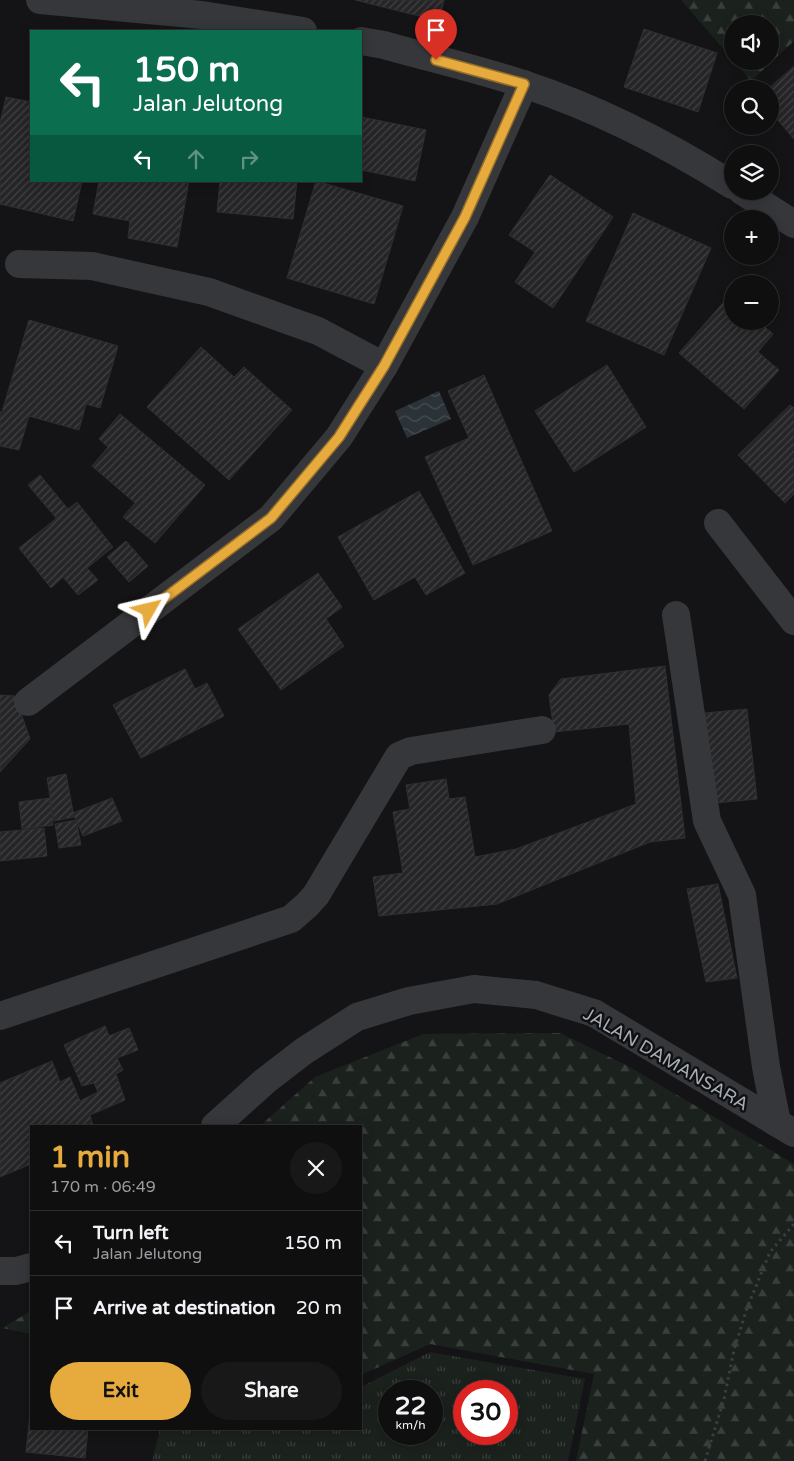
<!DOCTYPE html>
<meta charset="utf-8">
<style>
body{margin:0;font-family:"Varela Round",sans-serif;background:#181819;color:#f1f3f6;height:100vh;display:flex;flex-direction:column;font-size:19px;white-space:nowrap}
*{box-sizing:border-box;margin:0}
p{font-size:16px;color:#9b9c9f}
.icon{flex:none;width:28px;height:28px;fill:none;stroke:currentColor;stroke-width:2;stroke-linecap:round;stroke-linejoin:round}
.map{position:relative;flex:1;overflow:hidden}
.drawer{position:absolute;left:30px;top:1125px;width:332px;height:305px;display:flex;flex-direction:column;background:#0f0f10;border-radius:0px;box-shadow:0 2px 12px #0003,0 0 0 1px #2f2f30}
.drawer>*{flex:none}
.top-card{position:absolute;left:30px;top:30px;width:332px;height:152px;border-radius:0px;box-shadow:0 2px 12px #0003,0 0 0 1px #2f2f30;background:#0b6e4f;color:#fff;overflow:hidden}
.fabs{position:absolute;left:724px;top:15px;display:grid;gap:10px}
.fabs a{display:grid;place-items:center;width:55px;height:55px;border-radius:50%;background:#0f0f10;box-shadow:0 2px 12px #0003,0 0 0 1px #2f2f30;font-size:25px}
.speed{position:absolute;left:378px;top:1380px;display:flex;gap:10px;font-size:25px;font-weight:700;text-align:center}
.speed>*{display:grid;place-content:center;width:65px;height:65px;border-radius:50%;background:#0f0f10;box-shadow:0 2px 12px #0003,0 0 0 1px #2f2f30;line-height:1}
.speed small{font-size:12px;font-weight:400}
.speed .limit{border:8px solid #d22;background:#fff;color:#111}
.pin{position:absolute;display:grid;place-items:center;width:42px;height:42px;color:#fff;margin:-51px -21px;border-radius:50% 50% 50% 0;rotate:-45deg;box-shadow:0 0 5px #0007}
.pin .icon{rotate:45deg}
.me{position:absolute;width:55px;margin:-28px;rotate:53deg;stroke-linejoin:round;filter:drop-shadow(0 0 4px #0008)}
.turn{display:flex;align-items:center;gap:18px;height:105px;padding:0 20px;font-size:22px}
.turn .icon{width:65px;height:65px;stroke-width:2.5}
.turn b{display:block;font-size:35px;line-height:42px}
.lanes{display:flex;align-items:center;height:48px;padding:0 20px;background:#0003;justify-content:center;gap:25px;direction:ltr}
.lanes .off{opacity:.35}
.round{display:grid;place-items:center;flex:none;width:52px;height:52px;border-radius:26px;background:#181819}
.head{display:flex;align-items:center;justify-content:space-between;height:85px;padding:0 20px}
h1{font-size:30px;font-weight:800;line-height:38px;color:#e7aa3c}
.cta{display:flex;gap:10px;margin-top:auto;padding:10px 20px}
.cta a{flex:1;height:58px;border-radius:30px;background:#e7aa3c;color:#111;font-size:20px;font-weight:800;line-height:58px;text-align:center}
.cta a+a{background:#181819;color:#f1f3f6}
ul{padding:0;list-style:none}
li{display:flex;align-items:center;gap:15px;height:65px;padding:0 20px;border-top:1px solid #2f2f30}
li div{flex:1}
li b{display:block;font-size:19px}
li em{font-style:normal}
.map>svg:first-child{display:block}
</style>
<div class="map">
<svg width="794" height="1461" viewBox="0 0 794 1461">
<defs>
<pattern id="forest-firs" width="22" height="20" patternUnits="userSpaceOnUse" patternTransform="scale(1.25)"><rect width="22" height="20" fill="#1b211c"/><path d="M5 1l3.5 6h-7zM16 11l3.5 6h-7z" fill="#393f3b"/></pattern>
<pattern id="park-tufts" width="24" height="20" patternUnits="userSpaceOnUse" patternTransform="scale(1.25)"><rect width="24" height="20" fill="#1b211c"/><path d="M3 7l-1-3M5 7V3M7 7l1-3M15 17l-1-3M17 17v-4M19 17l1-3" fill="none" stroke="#393f3b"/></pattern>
<pattern id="water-waves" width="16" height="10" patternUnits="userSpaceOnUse" patternTransform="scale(1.25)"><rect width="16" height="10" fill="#2b3339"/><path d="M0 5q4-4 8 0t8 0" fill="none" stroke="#474e53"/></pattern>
<pattern id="building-hatch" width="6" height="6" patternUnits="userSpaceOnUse" patternTransform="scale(1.25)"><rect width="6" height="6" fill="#252527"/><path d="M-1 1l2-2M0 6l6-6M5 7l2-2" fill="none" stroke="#424244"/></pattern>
</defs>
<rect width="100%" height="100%" fill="#141416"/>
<!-- forest -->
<g fill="url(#forest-firs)">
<path d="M681,0H794V41L751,81L734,61H770V24H732V59Z"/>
<path d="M560,1033L628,1066L794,1164V1461H576L594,1374L430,1344L361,1375V1126H260L315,1077L423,1034Z"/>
<path d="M31,1311V1334L2,1328Z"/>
</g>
<!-- park -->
<path fill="url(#park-tufts)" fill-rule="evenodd" d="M430,1352L585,1379L568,1461H152L160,1429H361V1387ZM431,1391V1434H389V1391ZM506,1391V1434H464V1391Z"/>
<!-- water -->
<path fill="url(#water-waves)" d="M439,391L451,419L407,438L395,411Z"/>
<!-- building -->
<g fill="url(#building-hatch)" stroke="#2f2f32">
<path d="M355,0H444L439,21Z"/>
<path d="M644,29L717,53L698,112L624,87Z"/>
<path d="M794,66V139L770,111V89H768Z"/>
<path d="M6,97L31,102V181H82L73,221L0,204V123Z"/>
<path d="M361,117L426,130L415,181L361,170Z"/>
<path d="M550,175L613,217L553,308L515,282L535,252L509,235Z"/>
<path d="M99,181H189L177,247L128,238L130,221L93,214Z"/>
<path d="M220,181H297L293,219L217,212Z"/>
<path d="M316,181L403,206L374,304L287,278Z"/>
<path d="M633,213L711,248L664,355L586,321Z"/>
<path d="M729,296L732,299V321H758L773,334L758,352L779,370L744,409L679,353Z"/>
<path d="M29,320L118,346L100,408L86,404L79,430L29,416L19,450L0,446V412H2Z"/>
<path d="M201,347L234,377L244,367L292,410L229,480L147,407Z"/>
<path d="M607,365L646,427L574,472L535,411Z"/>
<path d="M484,375L552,531L473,565L425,457L469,438L448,391Z"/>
<path d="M790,405L794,408V494L785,503L738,455Z"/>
<path d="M120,414L205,485L155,543L123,517L135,503L92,466L108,447L99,439Z"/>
<path d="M40,475L68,509L57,519L28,485Z"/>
<path d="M419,491L465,573L426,595L415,577L374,600L338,537Z"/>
<path d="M77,502L113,547L87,568L98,580L78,595L63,577L51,588L19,548Z"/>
<path d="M126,541L148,566L129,582L107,557Z"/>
<path d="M318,573L342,607L326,619L344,646L281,690L238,629Z"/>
<path d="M665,666L685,838L650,842L497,904L379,916L373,877L403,873L393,812L410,809L406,785L446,779L449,799L465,797L475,857L516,849L636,804L629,724L554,732L549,695L561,679Z"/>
<path d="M185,669L195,689L207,683L224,716L141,758L113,705Z"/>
<path d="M0,695L15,696L30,739L0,772Z"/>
<path d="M747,709L757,799L715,803L705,713Z"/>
<path d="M66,774L74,817L54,821L47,778Z"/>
<path d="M50,798L53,825L22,829L19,802Z"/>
<path d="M112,798L122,821L83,836L73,813Z"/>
<path d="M76,820L81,845L59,848L55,824Z"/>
<path d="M44,828L47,856L0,861V832Z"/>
<path d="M718,884L737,978L706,982L687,889Z"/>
<path d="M105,1026L109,1036L129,1028L138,1050L117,1058L123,1070L116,1074L125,1100L90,1115L93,1126H31V1164L0,1177V1083L52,1061L60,1082L70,1077L80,1101L98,1092L94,1083L82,1086L64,1045Z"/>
<path d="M31,1404V1429H88L85,1458L26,1452Z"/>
</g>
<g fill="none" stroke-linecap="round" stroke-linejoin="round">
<!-- path -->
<path stroke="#3c3e42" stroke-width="3" stroke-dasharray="2.5 4" stroke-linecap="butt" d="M705,1461L724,1399L734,1350L747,1308L770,1252L794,1224"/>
<!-- minor -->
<g stroke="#36373b" stroke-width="28">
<path d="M40,0L202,15L303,31"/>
<path d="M361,41L384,45C430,58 478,69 523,84C597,108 667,144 732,185"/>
<path d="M742,191L794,224"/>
<path d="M19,264L92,266L209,292L318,331L384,366"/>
<path d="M718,523L794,621"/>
<path d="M676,615L707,821L742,895L766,1067L777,1123"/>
<path d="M28,702L271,518L339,437L384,366L465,217L524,84"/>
<path d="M0,1016L291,919L307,905L316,895L399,756L411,751L542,730"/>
<path d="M215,1126L265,1081L304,1051L357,1017L409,1001L474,989L536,995L594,1013L794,1133"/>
<path d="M0,1271H16L31,1267"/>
</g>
</g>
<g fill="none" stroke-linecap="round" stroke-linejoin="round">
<defs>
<path id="route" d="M149,610L271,518L339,437L384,366L465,217L524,84L436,60"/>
</defs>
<!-- route casing -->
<use href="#route" stroke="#966e27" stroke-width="12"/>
<!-- route -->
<use href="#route" stroke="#e7aa3c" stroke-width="9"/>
</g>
<g text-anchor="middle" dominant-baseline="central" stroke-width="5" stroke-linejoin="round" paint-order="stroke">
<!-- street labels -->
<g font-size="18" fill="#a7acb6" stroke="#0f1011">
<text transform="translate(666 1059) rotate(30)">JALAN DAMANSARA</text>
</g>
</g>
</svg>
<div class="fabs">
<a><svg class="icon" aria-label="sound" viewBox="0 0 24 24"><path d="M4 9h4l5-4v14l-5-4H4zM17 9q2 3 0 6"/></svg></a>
<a><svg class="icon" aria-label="search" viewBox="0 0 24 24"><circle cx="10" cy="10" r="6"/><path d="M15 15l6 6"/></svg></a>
<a><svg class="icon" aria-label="layers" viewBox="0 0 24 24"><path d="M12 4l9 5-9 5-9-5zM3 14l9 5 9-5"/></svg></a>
<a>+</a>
<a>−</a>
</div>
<div class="speed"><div>22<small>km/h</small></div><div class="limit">30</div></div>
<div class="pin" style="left:436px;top:60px;background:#d93025"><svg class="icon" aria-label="arrive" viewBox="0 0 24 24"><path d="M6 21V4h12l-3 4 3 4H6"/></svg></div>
<svg class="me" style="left:149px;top:610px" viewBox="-20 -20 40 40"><path d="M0-17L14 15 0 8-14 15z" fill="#e7aa3c" stroke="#fff" stroke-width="4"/></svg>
<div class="top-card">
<div class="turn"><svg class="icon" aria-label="left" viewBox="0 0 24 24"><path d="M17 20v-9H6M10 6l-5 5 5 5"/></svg><div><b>150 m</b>Jalan Jelutong</div></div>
<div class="lanes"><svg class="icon" aria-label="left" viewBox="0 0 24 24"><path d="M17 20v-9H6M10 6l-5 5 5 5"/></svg><svg class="icon off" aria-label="ahead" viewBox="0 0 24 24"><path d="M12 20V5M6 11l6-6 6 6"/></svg><svg class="icon off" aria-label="right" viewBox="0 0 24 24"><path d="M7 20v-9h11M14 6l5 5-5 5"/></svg></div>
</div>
<section class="drawer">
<div class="head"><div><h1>1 min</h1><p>170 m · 06:49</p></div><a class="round"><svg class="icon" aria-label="close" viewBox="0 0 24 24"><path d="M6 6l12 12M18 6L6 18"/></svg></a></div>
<ul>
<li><svg class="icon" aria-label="left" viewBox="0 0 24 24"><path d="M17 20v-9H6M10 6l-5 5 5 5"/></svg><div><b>Turn left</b><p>Jalan Jelutong</p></div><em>150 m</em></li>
<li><svg class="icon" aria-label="arrive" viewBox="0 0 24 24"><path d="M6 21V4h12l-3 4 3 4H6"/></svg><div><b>Arrive at destination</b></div><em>20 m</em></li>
</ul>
<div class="cta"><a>Exit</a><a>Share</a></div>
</section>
</div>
